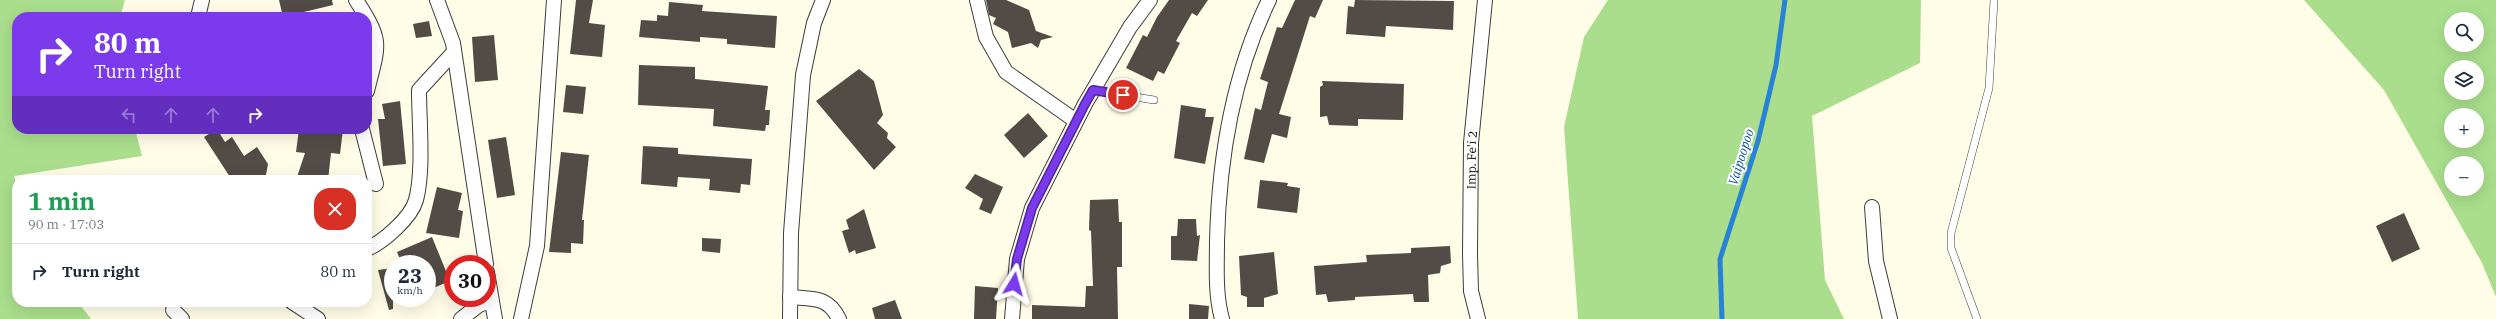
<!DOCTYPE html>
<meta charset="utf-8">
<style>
body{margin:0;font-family:"IBM Plex Serif",serif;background:#f2f2f3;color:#1f2937;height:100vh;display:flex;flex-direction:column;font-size:15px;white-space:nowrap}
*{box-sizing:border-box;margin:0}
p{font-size:13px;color:#747a83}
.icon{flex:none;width:22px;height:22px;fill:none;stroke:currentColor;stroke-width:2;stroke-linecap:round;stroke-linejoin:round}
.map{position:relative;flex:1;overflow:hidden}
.drawer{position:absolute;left:12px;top:175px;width:360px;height:132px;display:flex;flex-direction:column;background:#fff;border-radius:16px;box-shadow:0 4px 16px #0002}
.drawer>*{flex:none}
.banner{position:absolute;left:12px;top:12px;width:360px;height:122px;border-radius:16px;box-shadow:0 4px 16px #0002;background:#7c3aed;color:#fff;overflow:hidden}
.buttons{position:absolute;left:2444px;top:12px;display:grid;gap:8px}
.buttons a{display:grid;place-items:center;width:40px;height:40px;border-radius:50%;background:#fff;box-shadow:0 4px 16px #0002;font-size:20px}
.speed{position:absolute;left:384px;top:255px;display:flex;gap:8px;font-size:20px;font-weight:700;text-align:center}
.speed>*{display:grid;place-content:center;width:52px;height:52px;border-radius:50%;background:#fff;box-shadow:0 4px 16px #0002;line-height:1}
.speed small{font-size:10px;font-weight:400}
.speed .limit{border:6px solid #d22;background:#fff;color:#111}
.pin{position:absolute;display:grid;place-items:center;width:34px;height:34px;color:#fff;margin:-17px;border:2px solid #fff;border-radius:50%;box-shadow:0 1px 4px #0007}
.me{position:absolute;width:44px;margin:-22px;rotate:8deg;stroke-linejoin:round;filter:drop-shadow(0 0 3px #0008)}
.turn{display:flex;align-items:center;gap:14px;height:84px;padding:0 16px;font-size:18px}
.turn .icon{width:52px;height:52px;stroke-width:2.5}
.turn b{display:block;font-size:28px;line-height:34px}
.lanes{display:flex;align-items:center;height:38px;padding:0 16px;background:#0003;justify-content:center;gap:20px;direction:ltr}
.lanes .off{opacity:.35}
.round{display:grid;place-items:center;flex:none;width:42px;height:42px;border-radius:16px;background:#f2f2f3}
.headline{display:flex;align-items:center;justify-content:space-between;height:68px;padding:0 16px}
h1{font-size:24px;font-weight:700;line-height:30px;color:#1e9e55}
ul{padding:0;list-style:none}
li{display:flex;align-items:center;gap:12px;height:56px;padding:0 16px;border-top:1px solid #e0e1e3}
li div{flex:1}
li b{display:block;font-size:15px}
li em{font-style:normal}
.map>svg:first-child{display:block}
</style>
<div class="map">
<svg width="2496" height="319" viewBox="0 0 2496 319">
<rect width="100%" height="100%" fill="#fffce7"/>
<!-- forest -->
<g fill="#aade8c" fill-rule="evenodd">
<path d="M0,0H125L120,17H17V129H135L142,156L14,176L17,187V302H78L91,319H0Z"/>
<path d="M1608,0H1921L1920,63L1812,116L1825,280L1844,319H1578L1564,127L1584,37Z"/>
<path d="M2304,0H2496V297L2482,263L2384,90ZM2451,19H2477V45H2451ZM2451,67H2477V93H2451ZM2451,115H2477V141H2451ZM2451,163H2477V189H2451Z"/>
</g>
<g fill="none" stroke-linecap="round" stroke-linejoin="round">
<!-- stream -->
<path stroke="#2882d8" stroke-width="5" d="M1722,319L1720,259L1758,141L1776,65L1785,0"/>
</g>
<!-- building -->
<g fill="#534c46">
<path d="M279,0H332L333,5L283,17Z"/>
<path d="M576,0H593L589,23L605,25L602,57L570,54Z"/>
<path d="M986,0H1006L1029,10L1036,31L1053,37L1041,40L1038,48L1031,43L1012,48L1008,32L993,24L996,18L989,15Z"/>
<path d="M1169,0H1208L1197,16L1192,13L1176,41L1180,43L1164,74L1158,71L1153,81L1126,68L1143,35L1147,37L1157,17Z"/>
<path d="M1295,0H1323L1315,18L1310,16L1279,114L1291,117L1287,138L1272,134L1264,163L1244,159L1255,108L1261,110L1268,82L1260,79L1277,27L1282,28Z"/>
<path d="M1355,0L1454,1L1453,30L1386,26L1385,37L1346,34L1348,6L1354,7Z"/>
<path d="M669,2L703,5L702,11L777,16L775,48L727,44V39L700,37V42L639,37L641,20L657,21V15L668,16Z"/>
<path d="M429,21L432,36L416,38L413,24Z"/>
<path d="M494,35L498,80L475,82L472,37Z"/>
<path d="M639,65L695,67V79L768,86L765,110H770L769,125H766L765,131L713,126L714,109L638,105Z"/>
<path d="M859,69L874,81L883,115L877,123L888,133L887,138L896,147L874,170L816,101Z"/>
<path d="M1322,81L1404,84L1403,120L1358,119V126L1329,125L1327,116L1320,117V87L1323,85Z"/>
<path d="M566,85L586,87L583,114L563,112Z"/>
<path d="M400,101L406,164L383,166L378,119H385L382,104Z"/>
<path d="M1181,105L1206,109L1205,117H1214L1205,164L1174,158Z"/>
<path d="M1028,113L1048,136L1024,158L1004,135Z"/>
<path d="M217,129L225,142L232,137L244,156L257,147L268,164L265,180L230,177L204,137Z"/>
<path d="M299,129H343L340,154L331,153L328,180H296L305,153L296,152Z"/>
<path d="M506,137L515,195L497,198L488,140Z"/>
<path d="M643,146L678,148V154L752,159L750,185L741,184L740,193L709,190L710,179L678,177L677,187L641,184Z"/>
<path d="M561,152L589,155L582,220H584L583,244L571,243V253L549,252Z"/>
<path d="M975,174L1003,187L991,214L979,209L983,199L965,188Z"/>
<path d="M1260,180L1288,183L1287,186L1300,188L1297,213L1257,208Z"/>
<path d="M437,187L462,193L458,210L463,211L459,238L426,233Z"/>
<path d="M1118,199L1119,222H1122V267H1117L1118,319H1032V305L1085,307L1086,286H1093L1091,231L1089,230L1090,200Z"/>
<path d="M864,209L876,248L856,254L855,250L849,253L842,231L849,229L846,220Z"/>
<path d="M2404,213L2420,249L2392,262L2376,226Z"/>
<path d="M1178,219H1196L1197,236L1200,235L1197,261L1171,260V236H1177Z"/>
<path d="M432,237L450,281L431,289L427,280V264H402L397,252Z"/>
<path d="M702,238L721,239L720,253L702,251Z"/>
<path d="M1450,246L1451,263L1441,266L1440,273L1428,275L1429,302H1414L1413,294L1355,297V300L1328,302L1326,294L1316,295L1314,266L1367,262L1366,255L1411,253V248Z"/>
<path d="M1274,252L1278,294L1264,298V307H1247V297L1241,295L1239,256Z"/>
<path d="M393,268V309L389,310L378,270Z"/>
<path d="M975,286L998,288L996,319H974Z"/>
<path d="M895,300L902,319H875L872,308Z"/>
<path d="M1189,304L1209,306L1208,319H1189Z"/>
</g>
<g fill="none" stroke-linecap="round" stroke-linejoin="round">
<defs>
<g id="lane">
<path d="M1093,90L1154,100"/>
<path d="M1977,319L1951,248V233L1989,88L1994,0"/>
</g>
<g id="street">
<path d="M356,0C383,42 379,43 367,91"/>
<path d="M437,0L453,43L486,264"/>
<path d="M977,0L986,37L1006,72L1076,121"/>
<path d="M198,17L202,0"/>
<path d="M362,129L376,184"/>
<path d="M1872,207L1876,261L1890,319"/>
<path d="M367,249C383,242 411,218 416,200C424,170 419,122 419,90L454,52"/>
<path d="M487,272L495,319"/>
<path d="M790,297C813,299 828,296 839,319"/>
<path d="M292,302L318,319"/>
<path d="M173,310L182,319"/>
<path d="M461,319L479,305L491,301"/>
<path d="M521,319L537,246L554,0"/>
<path d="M790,319L791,233L803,75L814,23L823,0"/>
<path d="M1012,319L1017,259L1032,208L1085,104L1130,27L1150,0"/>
<path d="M1222,319C1215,294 1217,266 1217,241C1219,158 1233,74 1269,0"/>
<path id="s1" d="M1478,319L1471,291L1470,254L1471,143L1485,0"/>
</g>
</defs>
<!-- lane casing -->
<use href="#lane" stroke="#3d3d3d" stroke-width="8"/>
<!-- street casing -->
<use href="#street" stroke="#3d3d3d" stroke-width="16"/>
<!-- lane -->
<use href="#lane" stroke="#fff" stroke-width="7"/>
<!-- street -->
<use href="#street" stroke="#fff" stroke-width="14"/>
</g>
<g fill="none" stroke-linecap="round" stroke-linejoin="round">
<defs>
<path id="route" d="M1014,284L1017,259L1032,208L1085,104L1093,90L1123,95"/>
</defs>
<!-- route casing -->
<use href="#route" stroke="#51269a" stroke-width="10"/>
<!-- route -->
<use href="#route" stroke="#7c3aed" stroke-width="7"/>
</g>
<g text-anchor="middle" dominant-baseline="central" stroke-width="4" stroke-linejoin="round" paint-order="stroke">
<!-- street labels -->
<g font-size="12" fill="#0a0a0a" stroke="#fff">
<text stroke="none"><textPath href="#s1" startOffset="160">Imp. Fe'i 2</textPath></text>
</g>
<!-- water labels -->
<g font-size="13" font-style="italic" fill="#0b54a4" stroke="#fff">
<text transform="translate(1741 157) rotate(-73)">Vaipoopoo</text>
</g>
</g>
</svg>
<div class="buttons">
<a><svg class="icon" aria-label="search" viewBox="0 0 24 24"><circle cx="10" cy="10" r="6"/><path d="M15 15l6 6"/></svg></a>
<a><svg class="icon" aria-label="layers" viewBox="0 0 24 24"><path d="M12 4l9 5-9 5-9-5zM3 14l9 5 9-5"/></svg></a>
<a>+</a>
<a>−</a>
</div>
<div class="speed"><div>23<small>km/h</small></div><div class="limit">30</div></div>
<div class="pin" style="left:1123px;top:95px;background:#d93025"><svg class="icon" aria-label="arrive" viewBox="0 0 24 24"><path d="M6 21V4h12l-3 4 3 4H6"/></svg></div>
<svg class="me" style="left:1014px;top:284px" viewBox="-20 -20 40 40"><path d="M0-17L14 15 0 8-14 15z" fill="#7c3aed" stroke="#fff" stroke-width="4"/></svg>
<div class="banner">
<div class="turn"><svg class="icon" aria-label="right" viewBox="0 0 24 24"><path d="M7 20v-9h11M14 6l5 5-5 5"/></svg><div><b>80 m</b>Turn right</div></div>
<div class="lanes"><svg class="icon off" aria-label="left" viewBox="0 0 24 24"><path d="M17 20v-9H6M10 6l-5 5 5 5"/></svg><svg class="icon off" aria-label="ahead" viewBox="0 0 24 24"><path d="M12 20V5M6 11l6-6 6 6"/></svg><svg class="icon off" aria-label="ahead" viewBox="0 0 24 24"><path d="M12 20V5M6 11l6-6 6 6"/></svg><svg class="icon" aria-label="right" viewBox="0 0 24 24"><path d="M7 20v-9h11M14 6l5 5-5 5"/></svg></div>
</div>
<section class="drawer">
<div class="headline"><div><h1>1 min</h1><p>90 m · 17:03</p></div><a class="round" style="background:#d93025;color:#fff"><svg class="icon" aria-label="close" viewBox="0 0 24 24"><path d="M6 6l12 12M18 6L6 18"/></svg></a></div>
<ul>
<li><svg class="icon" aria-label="right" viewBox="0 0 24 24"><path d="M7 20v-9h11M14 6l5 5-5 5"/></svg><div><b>Turn right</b></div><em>80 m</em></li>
</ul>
</section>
</div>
